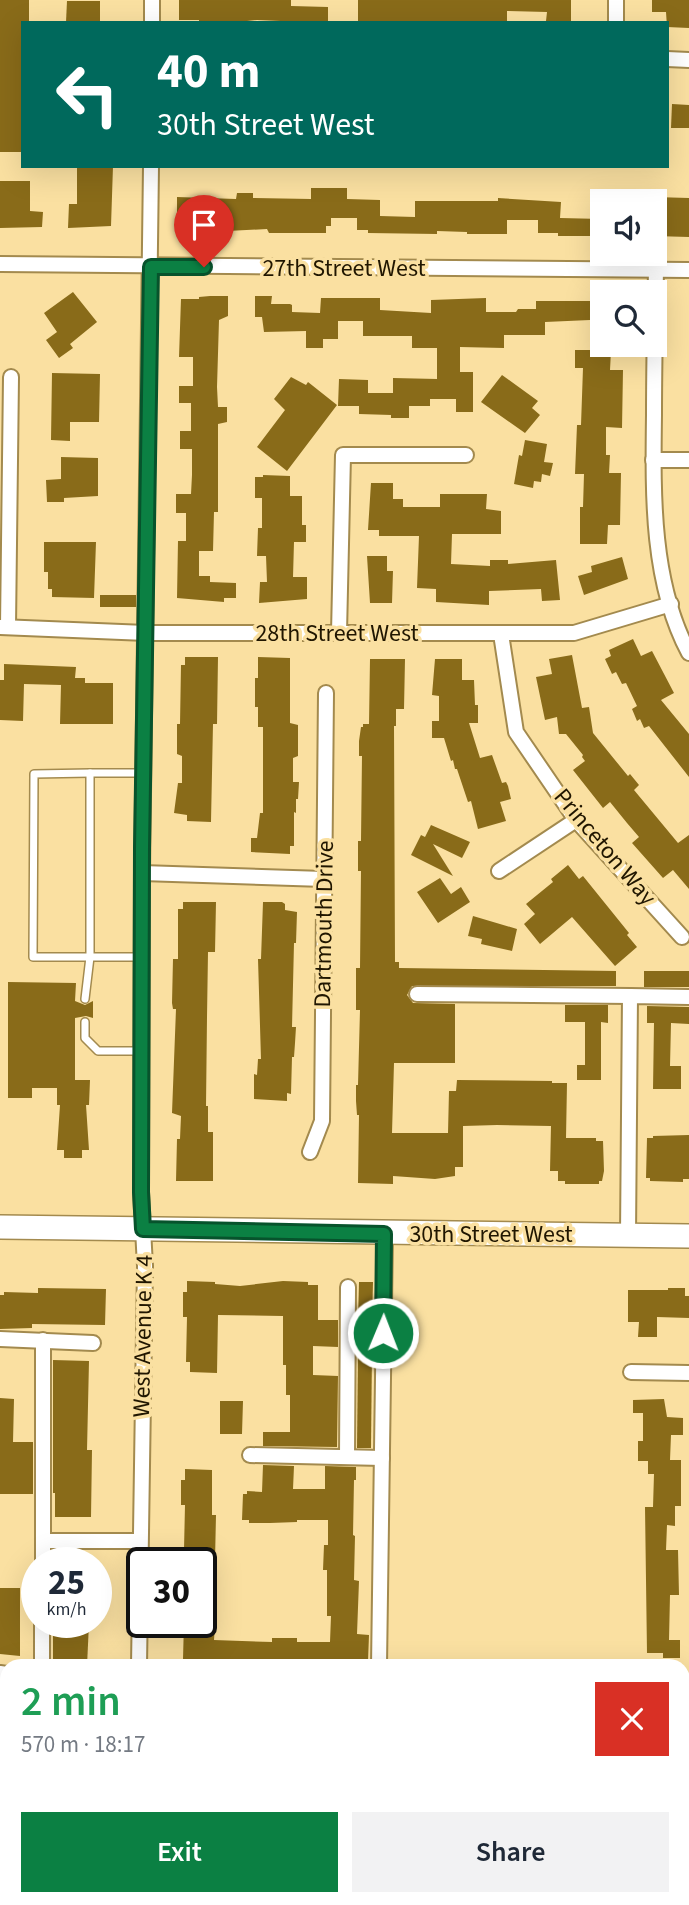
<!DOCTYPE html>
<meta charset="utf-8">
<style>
body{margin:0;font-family:"Source Sans 3",sans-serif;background:#f2f2f3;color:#1f2937;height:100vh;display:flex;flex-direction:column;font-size:26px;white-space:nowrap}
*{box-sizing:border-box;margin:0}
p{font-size:23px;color:#747a83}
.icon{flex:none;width:38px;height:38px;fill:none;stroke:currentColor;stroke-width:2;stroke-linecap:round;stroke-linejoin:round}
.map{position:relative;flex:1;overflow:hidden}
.panel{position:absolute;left:0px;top:1659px;width:690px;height:247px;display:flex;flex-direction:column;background:#fff;border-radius:21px 21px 0 0;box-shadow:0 7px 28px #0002}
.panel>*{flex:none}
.hud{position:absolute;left:21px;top:21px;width:648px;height:147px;border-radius:0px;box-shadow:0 7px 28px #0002;background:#00695c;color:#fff;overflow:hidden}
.tools{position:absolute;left:590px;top:189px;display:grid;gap:14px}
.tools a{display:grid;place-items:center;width:77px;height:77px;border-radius:0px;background:#fff;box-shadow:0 7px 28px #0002;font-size:35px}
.speed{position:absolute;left:21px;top:1547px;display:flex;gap:14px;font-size:35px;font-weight:700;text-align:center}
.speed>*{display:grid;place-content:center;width:91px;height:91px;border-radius:50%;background:#fff;box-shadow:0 7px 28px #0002;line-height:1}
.speed small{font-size:18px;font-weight:400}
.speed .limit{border:4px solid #111;border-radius:10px;background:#fff;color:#111}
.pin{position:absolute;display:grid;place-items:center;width:60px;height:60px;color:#fff;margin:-72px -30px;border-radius:50% 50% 50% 0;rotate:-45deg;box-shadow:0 0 7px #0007}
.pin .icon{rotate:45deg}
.me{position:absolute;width:77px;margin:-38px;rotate:1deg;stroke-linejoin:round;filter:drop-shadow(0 0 5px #0008)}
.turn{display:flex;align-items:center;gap:24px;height:147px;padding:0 21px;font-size:32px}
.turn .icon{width:91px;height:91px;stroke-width:2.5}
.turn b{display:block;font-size:49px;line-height:60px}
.round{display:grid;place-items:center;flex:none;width:74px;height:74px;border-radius:0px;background:#f2f2f3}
.summary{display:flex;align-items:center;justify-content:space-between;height:119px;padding:0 21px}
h1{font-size:42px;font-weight:600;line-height:52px;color:#1e9e55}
.primary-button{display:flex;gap:14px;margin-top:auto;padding:14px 21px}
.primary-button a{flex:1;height:80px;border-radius:0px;background:#0b8043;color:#fff;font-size:28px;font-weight:600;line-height:80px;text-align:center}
.primary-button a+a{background:#f2f2f3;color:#1f2937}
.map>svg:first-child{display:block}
</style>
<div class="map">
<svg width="689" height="1905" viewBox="0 0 689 1905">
<rect width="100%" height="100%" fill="#fae0a1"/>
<!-- building -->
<g fill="#896b19">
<path d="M0,0H29V23H23V152H0Z"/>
<path d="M179,0H291V6L328,7V23L257,20L247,21V23H199V20H179Z"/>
<path d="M358,0H571V22L546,21L547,12L507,11V23L358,22Z"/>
<path d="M652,0H689V28L667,27L666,12H652Z"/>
<path d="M67,1H100V23L66,22Z"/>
<path d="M672,104L689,105V128H671Z"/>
<path d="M77,166H113L111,226L68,228L69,204H77Z"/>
<path d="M0,181H30V211L43,212L42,227L0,228Z"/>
<path d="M311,188H347V199L380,200V216L415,217V201H498V198L561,202L560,218L602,219V236H558V233H538V220H507V234H467V232L437,231V234L368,233V230H357V218H331V226H326V233H269L267,229L208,232L177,228V197L236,199L237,193H253V198L311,199Z"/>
<path d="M654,197L689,198V237L654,236Z"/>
<path d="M73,292L97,322L70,344L73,348L59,358L46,340L57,332L44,313Z"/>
<path d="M210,296H228V316L219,320L217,387L218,407H227V422L218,424V512H214L213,551H199V576H210V582L236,583V598H224V602L177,598L178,541H186V513H176V494H191L192,475V449H180V431H191V403H179V386H193V357H179L181,299H199V297Z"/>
<path d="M255,296H272L271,304H290L292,305V312L320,313L321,298H380V310L431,313V300L486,298V312H516L518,309H536V301H602V350L611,351L610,370H623L622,428L606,427V455H610L609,473H621L620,525H608L607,544H580V507H583L584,474H575L577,425H581L583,368H575V350H590V320L545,322V335H504V348L460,347V372H473V412H456V399H430V406H409V418H391V415L359,414V406H338L339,379L368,380V393H393V378L437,379V348H412V336H363V321H338V339H323V348H306V331L264,332L262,317H255Z"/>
<path d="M52,373L100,374L99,422H70V441L51,440Z"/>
<path d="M502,375L538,401L532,408L540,415L525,433L481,402Z"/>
<path d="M291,377L306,385L308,382L337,405L287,471L257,447L285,410L274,399Z"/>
<path d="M525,440L547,444L544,462L553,463L550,476L542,474L541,482L534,481L533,488L514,484L519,455L522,456Z"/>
<path d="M61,457L98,458V496L64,498V502H47L46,480L61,479Z"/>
<path d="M263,475L290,476V496H302V525H306V542H294L293,577H307V599L259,603L260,582H267L266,556H257L258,528H262V498H255V477H263Z"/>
<path d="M371,483H393V499H403V507H440V494H487L486,509L501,511V534H452L451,564L490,566V560H508V564L556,560L560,600L542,601L541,589L489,591V605L436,602V589L417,588L419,536H379V530H368Z"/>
<path d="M44,542H96L94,598L52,597V589H48V572H44Z"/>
<path d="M367,556H387V571H393L392,603H370Z"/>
<path d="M622,557L628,579L584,595L578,576L592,572L591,566Z"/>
<rect x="100" y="595" width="36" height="12"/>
<path d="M633,639L641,656L652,651L674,693L661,700L689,734V777L649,726L644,728L640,719L637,721L632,709L637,706L626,683L622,684L616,672L612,674L605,659L611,656L609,650Z"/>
<path d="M572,655L582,708L589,707L593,733L628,776L630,774L639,785L634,790L678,843L689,835V889L673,870L663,878L632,843L639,837L627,823L610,802L603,808L573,770L585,761L582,757L583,755L566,734H559L557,717L545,720L536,677L552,674L549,659Z"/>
<path d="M185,657H218L217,724H213L211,822L187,821V815L174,813L178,783H182V756L177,754V724H180L181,665H185Z"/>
<path d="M258,657L290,658V723L298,725V756L293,758V782H299L298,799H296V813L294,812V846H290V854L251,852V838H257L260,813H263V727H258V707H255V678H258Z"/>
<path d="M370,659H405L404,709H396V726H394L395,962H399V968L616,971V986H412L407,995L413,1003L455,1004V1063H394L392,1133H448L449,1091H456L457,1080L552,1081V1083H567L566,1138H596V1141H603L604,1171L602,1181H599V1184H565V1181H558V1171H550L551,1126L497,1125L463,1126V1167H455V1176L435,1179L393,1176V1184L358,1183L359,1115H357L356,1101V1085H358L360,1010H356V968H360L361,871H358V841H361L362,756H359V741L361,727H363V724H369Z"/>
<path d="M435,659H462V680H474L475,705H478V723H469L480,758L492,755L502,783L506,782L508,786L511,799L500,802L506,821L478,829L471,801L468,802L457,769H455L453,760L451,761L444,738H432V721H439V696L432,695Z"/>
<path d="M4,664L76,667L75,678H85V683H113V724H60L61,685L24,684L23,721L0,720V680H4Z"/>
<path d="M431,825L470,842L462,858L433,844L453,876L411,855L421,835L425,837Z"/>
<path d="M568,865L579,879L583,876L629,933L627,935L637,947L615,966L572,917L540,944L524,924L535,914L526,904L553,882L551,879Z"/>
<path d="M440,878L451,894L461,887L470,902L438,923L417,892Z"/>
<path d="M183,902H216L215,952H208L207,1017L206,1106H208V1132H213V1181H176L177,1139H180L181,1116L172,1113L176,1009H173L172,1003L173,959H178V909H183Z"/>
<path d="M263,902H282L285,904V910L297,912L296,943H294L292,1027H296L295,1043L294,1057H292L291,1094L287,1093V1101L254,1099V1074L257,1075L258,1059H261L258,959H261Z"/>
<path d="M473,916L517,929L512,951L481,944L482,939L468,936Z"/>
<rect x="644" y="971" width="45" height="16"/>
<path d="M8,982L76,983L75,1001L85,1005L93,1001V1018L86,1016L75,1018V1080H90L89,1105H86L89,1150H82V1158H64V1150H57L60,1105H57V1088H32V1098H8Z"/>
<path d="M565,1005H608V1023L601,1022V1080H577V1065H585V1022H565Z"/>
<path d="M647,1006L689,1007V1024L671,1023L670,1066H681V1089H653L654,1023H647Z"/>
<path d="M689,1135V1179H683V1182L650,1181V1178H646L647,1138H653V1136Z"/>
<path d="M187,1281L215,1282V1284L240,1286L283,1281L308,1282V1285H318V1320H338V1347L313,1346V1375L338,1376L337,1447L263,1446V1432H290V1395H286V1365H283V1316L218,1315L217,1373L190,1372V1362H186L187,1317H183V1292H187Z"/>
<path d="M359,1282H373L372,1321H358Z"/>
<path d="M38,1288L106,1289L105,1325L32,1324V1328L0,1329V1295H4V1292L38,1293Z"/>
<path d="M668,1288H685V1296H689V1318L657,1317V1337H638L639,1322H628V1290H668Z"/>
<path d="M358,1350H372L371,1448H357Z"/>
<path d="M53,1360L89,1361L87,1450H92L91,1517H55V1493H53Z"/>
<path d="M0,1398L14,1399L13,1442H33V1494H0Z"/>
<path d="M664,1399L667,1417L683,1418V1435H671L670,1460H681V1506H675V1526L667,1525L666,1550H678L679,1595H670L669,1640H680V1658H663V1653H647L645,1507H653L654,1474H648V1461H638V1441H643V1413H633V1400Z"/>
<path d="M220,1401H243L242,1434H220Z"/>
<path d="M263,1465L294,1466L293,1489H325V1466L356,1467V1480H354L353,1535L355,1536L354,1580L359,1581L357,1634L369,1635L368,1661H336V1666H187V1659H183L184,1622L215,1624L214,1640L272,1642V1638H297V1642H330L331,1616H327V1570H323L324,1545H328V1520H297V1522L270,1523H249V1520H242L243,1494H247V1491L262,1492Z"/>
<path d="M185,1469L212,1470V1515H216L215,1561L188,1560V1550H184L185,1505H181V1480H185Z"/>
<path d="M0,1588H20V1656L0,1654Z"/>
<path d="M53,1622L89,1623L87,1666H53Z"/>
</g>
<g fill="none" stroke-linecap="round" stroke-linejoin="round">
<defs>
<g id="lane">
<path d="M141,957H90V773H143"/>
<path d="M85,999L90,957H33L34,774L90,773"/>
<path d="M85,1022V1038L98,1051H141"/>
</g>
<g id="street">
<path d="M152,23V0"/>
<path d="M616,23V0"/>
<path d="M667,59L689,60"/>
<path d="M0,264L689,270"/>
<path d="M656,270C655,318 654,367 654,415C653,493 651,582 689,653"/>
<path d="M653,460H689"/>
<path d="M0,627L146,633H574L671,604"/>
<path d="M8,627L11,377"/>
<path d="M339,633L343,455H466"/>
<path d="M501,634L516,732L576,820L682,937"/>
<path d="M499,871L576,820"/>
<path d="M142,873L324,879"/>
<path d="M417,994L630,996"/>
<path d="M310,1152L322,1121L326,693"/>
<path d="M628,1236L630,996L689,997"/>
<path d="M0,1339L93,1343"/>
<path d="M631,1372L689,1373"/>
<path d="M250,1455L382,1458"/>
<path d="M347,1457L348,1287"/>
<path d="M43,1541H139"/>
<path d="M43,1563V1340"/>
<path d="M42,1666V1622"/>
<path d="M139,1666L145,1266L141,1192L142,873L151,166"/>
<path d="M379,1666L385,1234"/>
<path d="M0,1673L7,1674"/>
<path d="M0,1752H7"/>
<path d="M139,1899V1905"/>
<path d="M400,1905V1899"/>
<path d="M598,1905V1899"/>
</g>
<path id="primary" d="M0,1227L689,1236"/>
</defs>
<!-- lane casing -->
<use href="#lane" stroke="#a38a4e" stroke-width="10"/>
<!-- street casing -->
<use href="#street" stroke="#a38a4e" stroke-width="18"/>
<!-- primary casing -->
<use href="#primary" stroke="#a38a4e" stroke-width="26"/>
<!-- lane -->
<use href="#lane" stroke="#fff" stroke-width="7"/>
<!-- street -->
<use href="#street" stroke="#fff" stroke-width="14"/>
<!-- primary -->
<use href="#primary" stroke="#fff" stroke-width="23"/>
</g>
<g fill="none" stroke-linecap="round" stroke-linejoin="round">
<defs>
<path id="route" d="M204,267H151L142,848L141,1192L143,1229L384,1234L383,1333"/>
</defs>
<!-- route casing -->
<use href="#route" stroke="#07532c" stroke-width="18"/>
<!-- route -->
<use href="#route" stroke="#0b8043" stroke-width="12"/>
</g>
<g text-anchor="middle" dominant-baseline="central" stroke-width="7" stroke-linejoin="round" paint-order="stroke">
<!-- street labels -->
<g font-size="24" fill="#201600" stroke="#fae0a1">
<text x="344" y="268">27th Street West</text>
<text x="337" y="633">28th Street West</text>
<text transform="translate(605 847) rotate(50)">Princeton Way</text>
<text transform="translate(324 924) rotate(-89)">Dartmouth Drive</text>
<text x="491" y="1234">30th Street West</text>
<text transform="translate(143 1336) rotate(-89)">West Avenue K 4</text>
</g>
</g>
</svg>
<div class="tools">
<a><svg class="icon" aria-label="sound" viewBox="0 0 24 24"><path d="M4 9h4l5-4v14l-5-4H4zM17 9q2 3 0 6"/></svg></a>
<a><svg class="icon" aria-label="search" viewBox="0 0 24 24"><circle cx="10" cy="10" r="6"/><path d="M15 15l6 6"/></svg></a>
</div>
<div class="speed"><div>25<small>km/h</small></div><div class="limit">30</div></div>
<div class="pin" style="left:204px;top:267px;background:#d93025"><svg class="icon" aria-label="arrive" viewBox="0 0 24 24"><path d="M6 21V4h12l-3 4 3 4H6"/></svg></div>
<svg class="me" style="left:383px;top:1333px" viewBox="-20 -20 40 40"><circle r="17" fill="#0b8043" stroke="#fff" stroke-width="3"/><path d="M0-11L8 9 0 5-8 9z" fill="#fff"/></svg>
<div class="hud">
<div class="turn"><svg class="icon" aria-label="left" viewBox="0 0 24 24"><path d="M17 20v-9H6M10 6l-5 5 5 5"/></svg><div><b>40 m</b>30th Street West</div></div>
</div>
<section class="panel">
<div class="summary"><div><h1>2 min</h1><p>570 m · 18:17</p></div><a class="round" style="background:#d93025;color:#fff"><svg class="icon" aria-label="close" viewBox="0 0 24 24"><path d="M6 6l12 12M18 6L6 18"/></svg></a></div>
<div class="primary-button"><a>Exit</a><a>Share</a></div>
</section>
</div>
